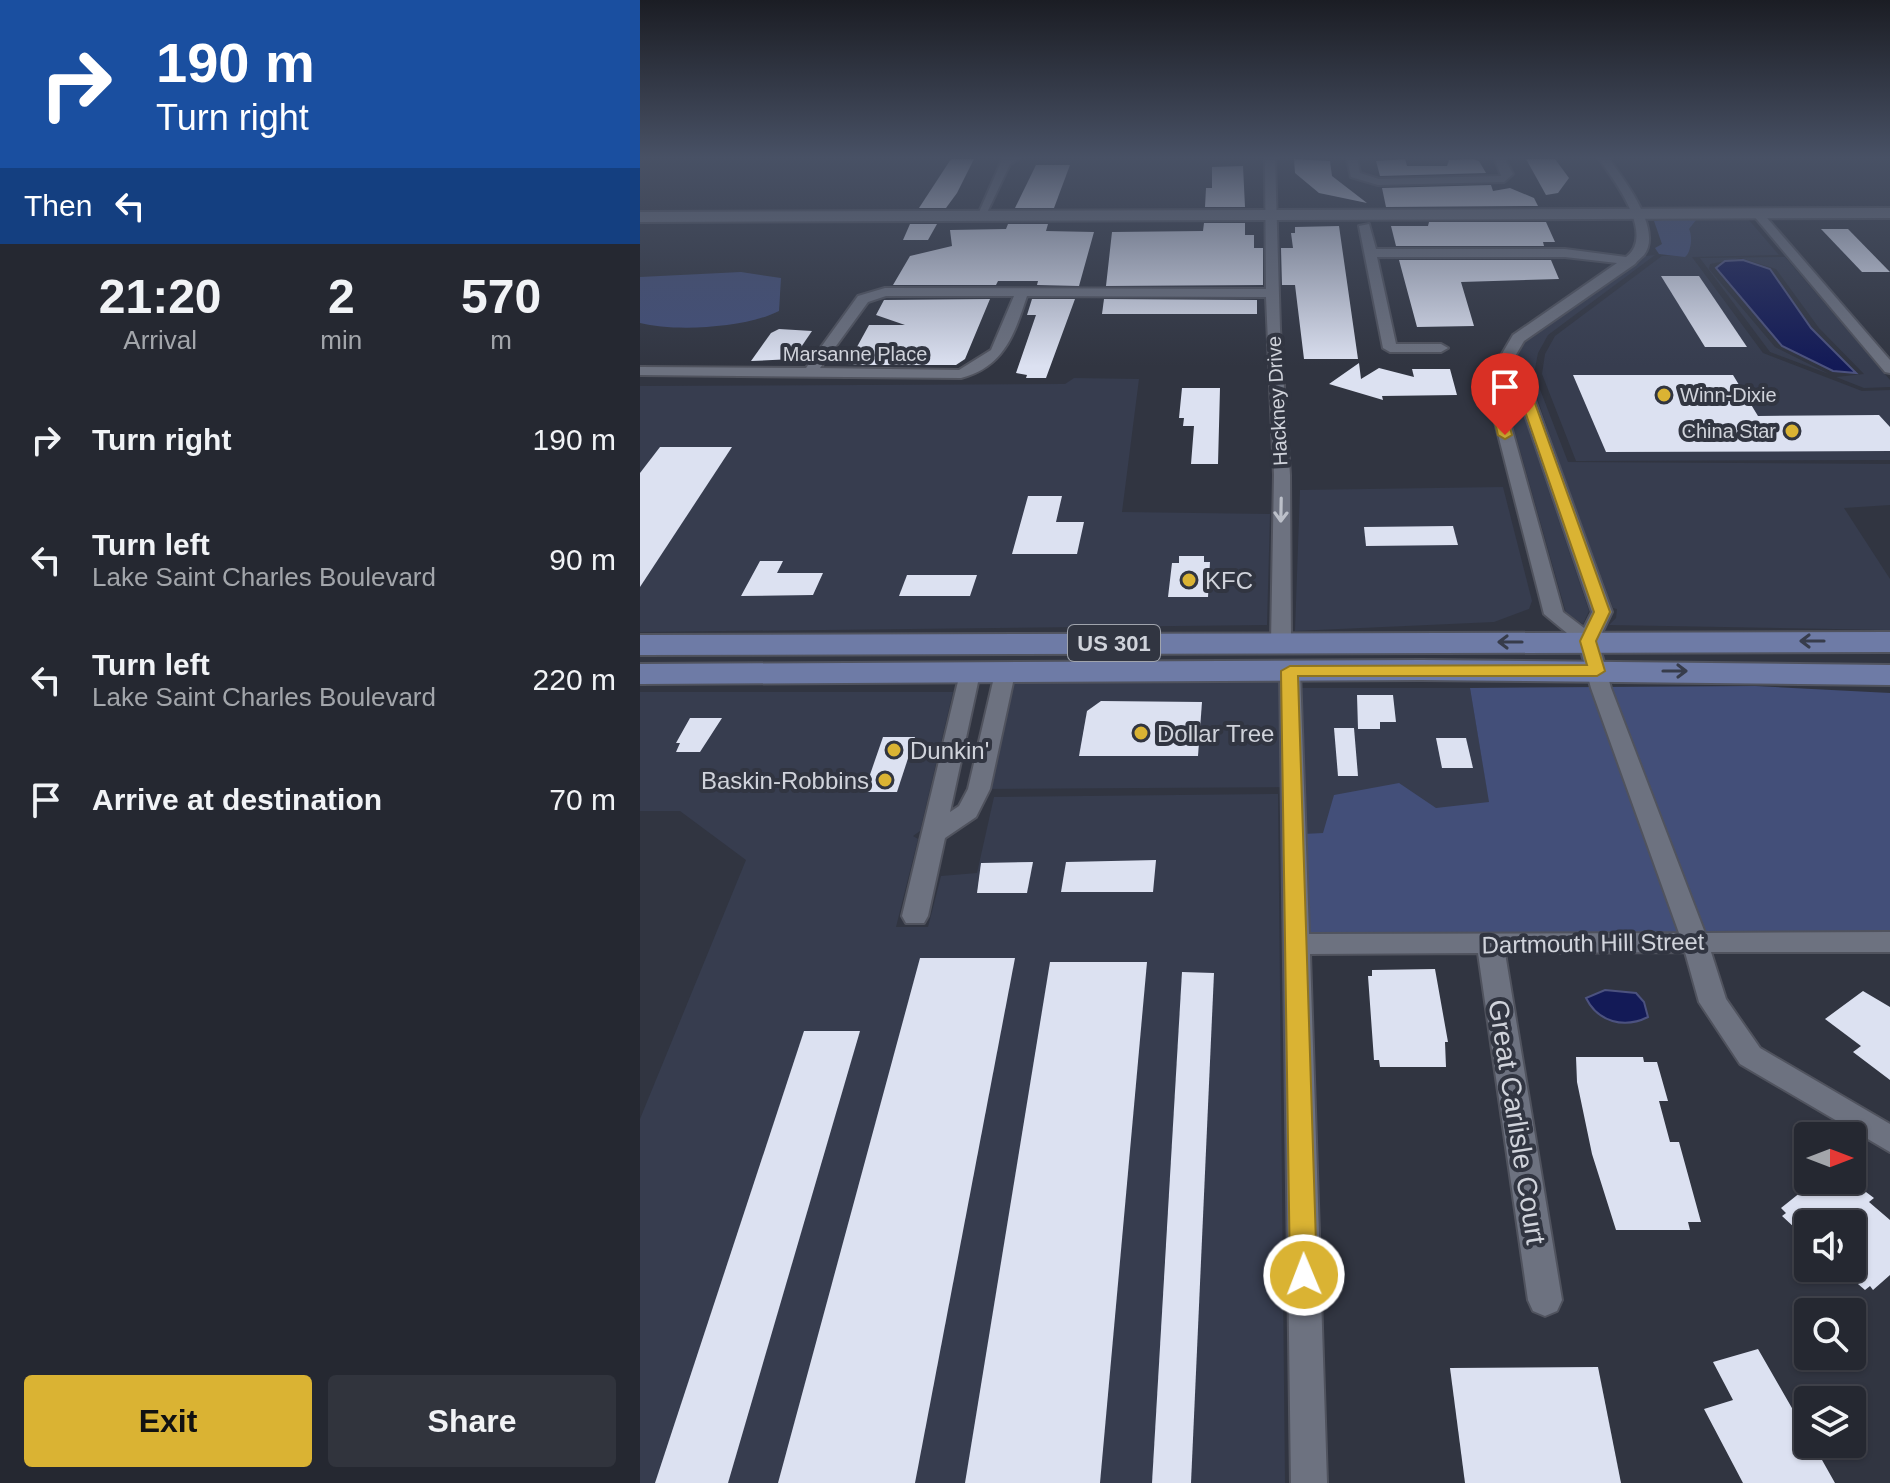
<!DOCTYPE html>
<style>
body{margin:0;font-family:Arial,sans-serif;background:#31343d;color:#f1f3f6;height:100vh;display:flex;flex-direction:column;font-size:30px;white-space:nowrap}
*{box-sizing:border-box;margin:0}
p{font-size:26px;color:#a3a6ab}
.icon{flex:none;width:44px;height:44px;fill:none;stroke:currentColor;stroke-width:2;stroke-linecap:round;stroke-linejoin:round}
.map{position:relative;flex:1;overflow:hidden}
.side{display:flex;flex-direction:column;background:#252831;width:640px}
.side>*{flex:none}
.top-card{background:#1a4fa0;color:#fff;overflow:hidden}
.needle{width:52px;rotate:90deg}
.controls{position:absolute;left:1154px;top:1122px;display:grid;gap:16px}
.controls a{display:grid;place-items:center;width:72px;height:72px;border-radius:8px;background:#252831;box-shadow:0 2px 6px #0004,0 0 0 2px #42444d;font-size:40px}
.pin{position:absolute;display:grid;place-items:center;width:68px;height:68px;color:#fff;margin:-82px -34px;border-radius:50% 50% 50% 0;rotate:-45deg;box-shadow:0 0 8px #0007}
.pin .icon{rotate:45deg}
.me{position:absolute;width:88px;margin:-44px;rotate:359deg;stroke-linejoin:round;filter:drop-shadow(0 0 6px #0008)}
.turn{display:flex;align-items:center;gap:28px;height:168px;padding:0 24px;font-size:36px}
.turn .icon{width:104px;height:104px;stroke-width:2.5}
.turn b{display:block;font-size:56px;line-height:68px}
.then{display:flex;align-items:center;height:76px;padding:0 24px;background:#0003;gap:16px;font-size:30px}
.eta{display:flex;justify-content:space-evenly;align-items:center;height:136px;text-align:center}
.eta b{font-size:48px;font-weight:700;line-height:56px}
.primary-button{display:flex;gap:16px;margin-top:auto;padding:16px 24px}
.primary-button a{flex:1;height:92px;border-radius:8px;background:#dab333;color:#111;font-size:32px;font-weight:700;line-height:92px;text-align:center}
.primary-button a+a{background:#31343d;color:#f1f3f6}
ul{padding:0;list-style:none}
li{display:flex;align-items:center;gap:24px;height:120px;padding:0 24px}
li div{flex:1}
li b{display:block;font-size:30px}
li em{font-style:normal}
main{display:flex;flex:1;min-height:0}
.map>svg:first-child{display:block}
</style>
<main>
<section class="side">
<div class="top-card">
<div class="turn"><svg class="icon" aria-label="right" viewBox="0 0 24 24"><path d="M7 20v-9h11M14 6l5 5-5 5"/></svg><div><b>190 m</b>Turn right</div></div>
<div class="then">Then<svg class="icon" aria-label="left" viewBox="0 0 24 24"><path d="M17 20v-9H6M10 6l-5 5 5 5"/></svg></div>
</div>
<div class="eta">
<div><b>21:20</b><p>Arrival</p></div>
<div><b>2</b><p>min</p></div>
<div><b>570</b><p>m</p></div>
</div>
<ul>
<li><svg class="icon" aria-label="right" viewBox="0 0 24 24"><path d="M7 20v-9h11M14 6l5 5-5 5"/></svg><div><b>Turn right</b></div><em>190 m</em></li>
<li><svg class="icon" aria-label="left" viewBox="0 0 24 24"><path d="M17 20v-9H6M10 6l-5 5 5 5"/></svg><div><b>Turn left</b><p>Lake Saint Charles Boulevard</p></div><em>90 m</em></li>
<li><svg class="icon" aria-label="left" viewBox="0 0 24 24"><path d="M17 20v-9H6M10 6l-5 5 5 5"/></svg><div><b>Turn left</b><p>Lake Saint Charles Boulevard</p></div><em>220 m</em></li>
<li><svg class="icon" aria-label="arrive" viewBox="0 0 24 24"><path d="M6 21V4h12l-3 4 3 4H6"/></svg><div><b>Arrive at destination</b></div><em>70 m</em></li>
</ul>
<div class="primary-button"><a>Exit</a><a>Share</a></div>
</section>
<div class="map">
<svg width="1250" height="1483" viewBox="0 0 1250 1483">
<rect width="100%" height="100%" fill="#313541"/>
<!-- built -->
<g fill="#373d4f">
<path d="M1097,214L1108,219L1139,255L1052,257L1123,353L1222,391L1250,390V460L936,461L902,374L905,354L915,336L1022,256L1036,255L1029,215Z"/>
<path d="M1015,255L908,335L898,353L894,374L928,462L1250,464V505L1204,508L1250,579V630L969,625L976,618L977,609L973,608L926,482L893,386L872,364L886,339L1005,256Z"/>
<path d="M1145,257L1250,380V387L1224,388L1196,377L1224,374L1179,328L1136,269L1101,258L1070,264L1069,269L1135,347L1189,374L1130,352L1060,258Z"/>
<path d="M865,376L873,384L949,611L943,624L926,613L861,383Z"/>
<path d="M434,378L499,379L482,512L630,514L627,625L0,632V386L425,384Z"/>
<path d="M863,487L892,601L889,609L854,622L655,631L660,490Z"/>
<path d="M650,671L653,787L339,789L365,673Z"/>
<path d="M657,688H830L854,828L660,834Z"/>
<path d="M0,692H313L280,831L273,836L278,839L256,927H288L301,876L337,873L354,797L638,794L645,1483H0V1119L106,860L40,811H0Z"/>
</g>
<!-- green -->
<g fill="#434f79">
<path d="M1043,217L1056,220L1049,229C1053,237 1051,252 1045,257L1019,254L1015,248L1022,244L1014,221Z"/>
<path d="M101,272L141,278L139,311C106,328 35,332 0,323V277Z"/>
<path d="M1115,686L1250,693V937L660,942V834L683,833L694,795L759,783L796,808L849,802L830,688Z"/>
</g>
<!-- water -->
<g fill="#131a57" stroke="#4c527f" stroke-width="2">
<path d="M1103,260L1130,269L1171,328L1216,373L1193,371L1142,346L1076,268L1085,261Z"/>
<path d="M965,990L996,993L1004,1002L1008,1017C984,1029 958,1022 946,998Z"/>
</g>
<!-- building -->
<g fill="#dce1f1">
<path d="M311,159H334L317,193L306,208H279Z"/>
<path d="M654,159L690,161L692,176L727,203L679,193L655,173Z"/>
<path d="M765,159L767,166H807L809,160L833,159L839,161L846,173L740,176L736,161Z"/>
<path d="M886,159H915L929,178L918,193L906,195Z"/>
<path d="M396,165H430L414,208H375Z"/>
<path d="M603,166L605,207H565L566,188H572V167Z"/>
<path d="M851,185L853,191L870,188L894,198L898,206L746,207L742,188Z"/>
<path d="M789,222H906L915,242H903L904,246H756L751,226H788Z"/>
<path d="M564,223H605V235H614V248H623V285L466,286L472,232L563,231Z"/>
<path d="M270,224H297L288,240H263Z"/>
<path d="M368,224H408L406,231L454,232L439,286L397,285L398,281H358L356,285H253L270,256L312,246L310,230L366,229Z"/>
<path d="M699,226L718,359H664L655,285H642L641,248H653L651,233H655V227Z"/>
<path d="M1181,229H1208L1250,272H1222Z"/>
<path d="M759,260H911L919,279L821,282L834,326L777,327Z"/>
<path d="M1021,276H1059L1107,347H1065Z"/>
<path d="M350,299L325,359L316,365H207L229,325H265L236,315L244,300Z"/>
<path d="M392,299H435L406,378H386L387,375L376,373L396,315H387Z"/>
<path d="M464,299L617,300V314H462Z"/>
<path d="M139,329L172,331L153,359L111,361L131,333Z"/>
<path d="M719,363L721,379L739,368L774,377L772,369H810L817,395L742,396L743,400L689,384Z"/>
<path d="M933,375H1093L1118,416L1239,415L1250,427V451L966,452Z"/>
<path d="M542,388H580L578,464H551L554,426H543L544,418H539Z"/>
<path d="M20,447H92L0,587V473Z"/>
<path d="M388,496H422L416,522H444L437,554H372Z"/>
<path d="M813,526L818,545L726,546L724,527Z"/>
<path d="M539,556H564V562H570L568,597H528L532,563H539Z"/>
<path d="M120,561H143L137,573H183L173,595L101,596Z"/>
<path d="M267,575H337L330,596H259Z"/>
<path d="M717,695H753L756,722H740V729H718Z"/>
<path d="M461,701L562,702L558,756H439L447,711Z"/>
<path d="M50,718H82L60,752H36L40,743H36Z"/>
<path d="M694,728H714L718,776H698Z"/>
<path d="M243,737H275L257,792H224Z"/>
<path d="M796,738H826L833,768H802Z"/>
<path d="M516,860L513,892H421L426,862Z"/>
<path d="M393,862L387,893H337L341,863Z"/>
<path d="M280,958H375L275,1483H138Z"/>
<path d="M410,962H507L460,1483H325Z"/>
<path d="M795,969L808,1042H805L806,1067H740L739,1060H734L728,976H732V970Z"/>
<path d="M542,972L574,973L551,1483H512Z"/>
<path d="M1223,991L1250,1007V1080L1213,1052L1221,1046L1185,1019Z"/>
<path d="M164,1031H220L88,1483H15Z"/>
<path d="M936,1057H1003L1004,1062H1017L1028,1101H1019L1030,1142H1039L1061,1222H1048L1050,1230H976L952,1154L937,1082Z"/>
<path d="M1176,1180H1210L1234,1198L1229,1202L1250,1220V1275L1233,1290L1230,1286L1225,1290L1211,1278L1215,1274L1212,1271V1224H1168V1240L1142,1216L1146,1213L1141,1208Z"/>
<path d="M1118,1349L1168,1436V1444H1173L1195,1483H1103L1064,1409L1093,1400L1073,1362Z"/>
<path d="M958,1367L981,1483H825L810,1368Z"/>
</g>
<g fill="none" stroke-linecap="round" stroke-linejoin="round">
<defs>
<g id="street">
<path d="M379,159L370,164L344,219H336L362,160Z"/>
<path d="M625,159H635L640,329L650,475L651,643L648,647H634L631,643L634,475L626,297L387,296C374,335 364,367 321,378L0,375V367L166,368L218,296L245,288L626,289ZM246,296H374L351,350L319,370L180,368L228,302Z"/>
<path d="M707,159H717L720,173L739,179L861,176L855,159H865L873,174L864,182L738,185L711,177Z"/>
<path d="M959,159H969C984,179 1023,230 1004,255C1001,258 998,260 995,264L884,341L871,363L889,384L972,612L958,641L971,688L1065,933L1250,932V952H1071L1086,999L1120,1048L1250,1124V1152L1100,1064L1059,1002L1045,952L865,953L922,1300L917,1311L905,1316L893,1311L888,1300L838,953L670,954L687,1483H651L640,671L643,667L650,665L660,671L669,934L1039,933L951,688L939,643L904,614L845,383L873,335L977,263L925,257H737L756,344H801L808,348L801,352H750L743,348L719,226L729,224L736,249H925L986,257C1016,235 974,180 959,159ZM864,374L875,385L952,612L944,628L923,612L859,383Z"/>
<path d="M1113,211H1121L1250,360V373L1245,372L1113,215Z"/>
<path d="M330,667L340,673L310,812L319,806L328,789L355,673L365,667L375,673L350,789L336,817L305,838L288,916L284,923H266L262,916L320,673Z"/>
</g>
<path id="secondary" d="M1250,208V218L0,222V212Z"/>
<g id="primary">
<path d="M1250,632V652L0,655V635Z"/>
<path d="M781,660L1250,665V685L781,680L0,684V664Z"/>
</g>
</defs>
<!-- street casing -->
<use href="#street" stroke="#50535e" stroke-width="4"/>
<!-- secondary casing -->
<use href="#secondary" stroke="#50535e" stroke-width="4"/>
<!-- primary casing -->
<use href="#primary" stroke="#50535e" stroke-width="4"/>
<!-- street -->
<use href="#street" fill="#6d7280" fill-rule="evenodd"/>
<!-- secondary -->
<use href="#secondary" fill="#6d7280" fill-rule="evenodd"/>
<!-- primary -->
<use href="#primary" fill="#6e7ba6" fill-rule="evenodd"/>
</g>
<!-- one-way arrows -->
<defs><path id="oneway-shaft" d="M-6 0H5M1.5-3L5.5 0L1.5 3" fill="none" stroke-width="1.6" stroke-linecap="round" stroke-linejoin="round" transform="scale(2)"/></defs>
<use stroke="#bcc0c9" href="#oneway-shaft" transform="translate(641 510) rotate(91)"/>
<g stroke="#373c4b">
<use href="#oneway-shaft" transform="translate(1172 641) rotate(-180)"/>
<use href="#oneway-shaft" transform="translate(870 642) rotate(180)"/>
<use href="#oneway-shaft" transform="translate(1035 671)"/>
</g>
<!-- sky -->
<linearGradient id="sky" x2="0" y2="1"><stop stop-color="#1b1d24"/><stop offset="0.43" stop-color="#485165"/><stop offset="1" stop-color="#485165" stop-opacity="0"/></linearGradient>
<rect width="1250" height="366" fill="url(#sky)"/>
<!-- route -->
<path fill="#dab333" stroke="#8e7421" stroke-width="2" d="M863,360L888,384L970,612L956,641L965,671L957,676H658L677,1275L673,1284L664,1287L654,1284L650,1275L641,671L650,666L947,665L940,641L954,612L876,385L864,372L858,383L872,435L865,439L858,435L846,383Z"/>
<!-- markers -->
<g fill="#dab333" stroke="#313541" stroke-width="3">
<circle cx="1024" cy="395" r="8"/>
<circle cx="1152" cy="431" r="8"/>
<circle cx="549" cy="580" r="8"/>
<circle cx="501" cy="733" r="8"/>
<circle cx="254" cy="750" r="8"/>
<circle cx="245" cy="780" r="8"/>
</g>
<g text-anchor="middle" dominant-baseline="central" stroke-width="8" stroke-linejoin="round" paint-order="stroke">
<!-- far-street labels -->
<g font-size="20" fill="#d0d3db" stroke="#313541">
<text x="215" y="354">Marsanne Place</text>
<text transform="translate(637 401) rotate(-93)">Hackney Drive</text>
</g>
<!-- far-poi labels -->
<g font-size="20" fill="#d0d3db" stroke="#313541" text-anchor="start">
<text x="1040" y="395">Winn-Dixie</text>
<text x="1136" y="431" text-anchor="end">China Star</text>
</g>
<!-- shield labels -->
<rect fill="#313541" stroke="#a0a4ad" stroke-width="2" x="428" y="625" width="92" height="36" rx="6"/>
<g font-size="22" font-weight="bold" fill="#d0d3db">
<text x="474" y="643">US 301</text>
</g>
<!-- poi labels -->
<g font-size="24" fill="#d0d3db" stroke="#313541" text-anchor="start">
<text x="565" y="580">KFC</text>
<text x="517" y="733">Dollar Tree</text>
<text x="270" y="750">Dunkin'</text>
<text x="229" y="780" text-anchor="end">Baskin-Robbins</text>
</g>
<!-- street labels -->
<g font-size="24" fill="#d0d3db" stroke="#313541">
<text transform="translate(953 943) rotate(-1)">Dartmouth Hill Street</text>
</g>
<!-- near-street labels -->
<g font-size="28" fill="#d0d3db" stroke="#313541">
<text transform="translate(877 1122) rotate(81)">Great Carlisle Court</text>
</g>
</g>
</svg>
<div class="controls">
<a><svg class="needle" viewBox="-14 -14 28 28"><path d="M0-13l5 13h-10z" fill="#e53935"/><path d="M0 13l5-13h-10z" fill="#a3a6ab"/></svg></a>
<a><svg class="icon" aria-label="sound" viewBox="0 0 24 24"><path d="M4 9h4l5-4v14l-5-4H4zM17 9q2 3 0 6"/></svg></a>
<a><svg class="icon" aria-label="search" viewBox="0 0 24 24"><circle cx="10" cy="10" r="6"/><path d="M15 15l6 6"/></svg></a>
<a><svg class="icon" aria-label="layers" viewBox="0 0 24 24"><path d="M12 4l9 5-9 5-9-5zM3 14l9 5 9-5"/></svg></a>
</div>
<div class="pin" style="left:865px;top:435px;background:#d93025"><svg class="icon" aria-label="arrive" viewBox="0 0 24 24"><path d="M6 21V4h12l-3 4 3 4H6"/></svg></div>
<svg class="me" style="left:664px;top:1275px" viewBox="-20 -20 40 40"><circle r="17" fill="#dab333" stroke="#fff" stroke-width="3"/><path d="M0-11L8 9 0 5-8 9z" fill="#fff"/></svg>
</div>
</main>
